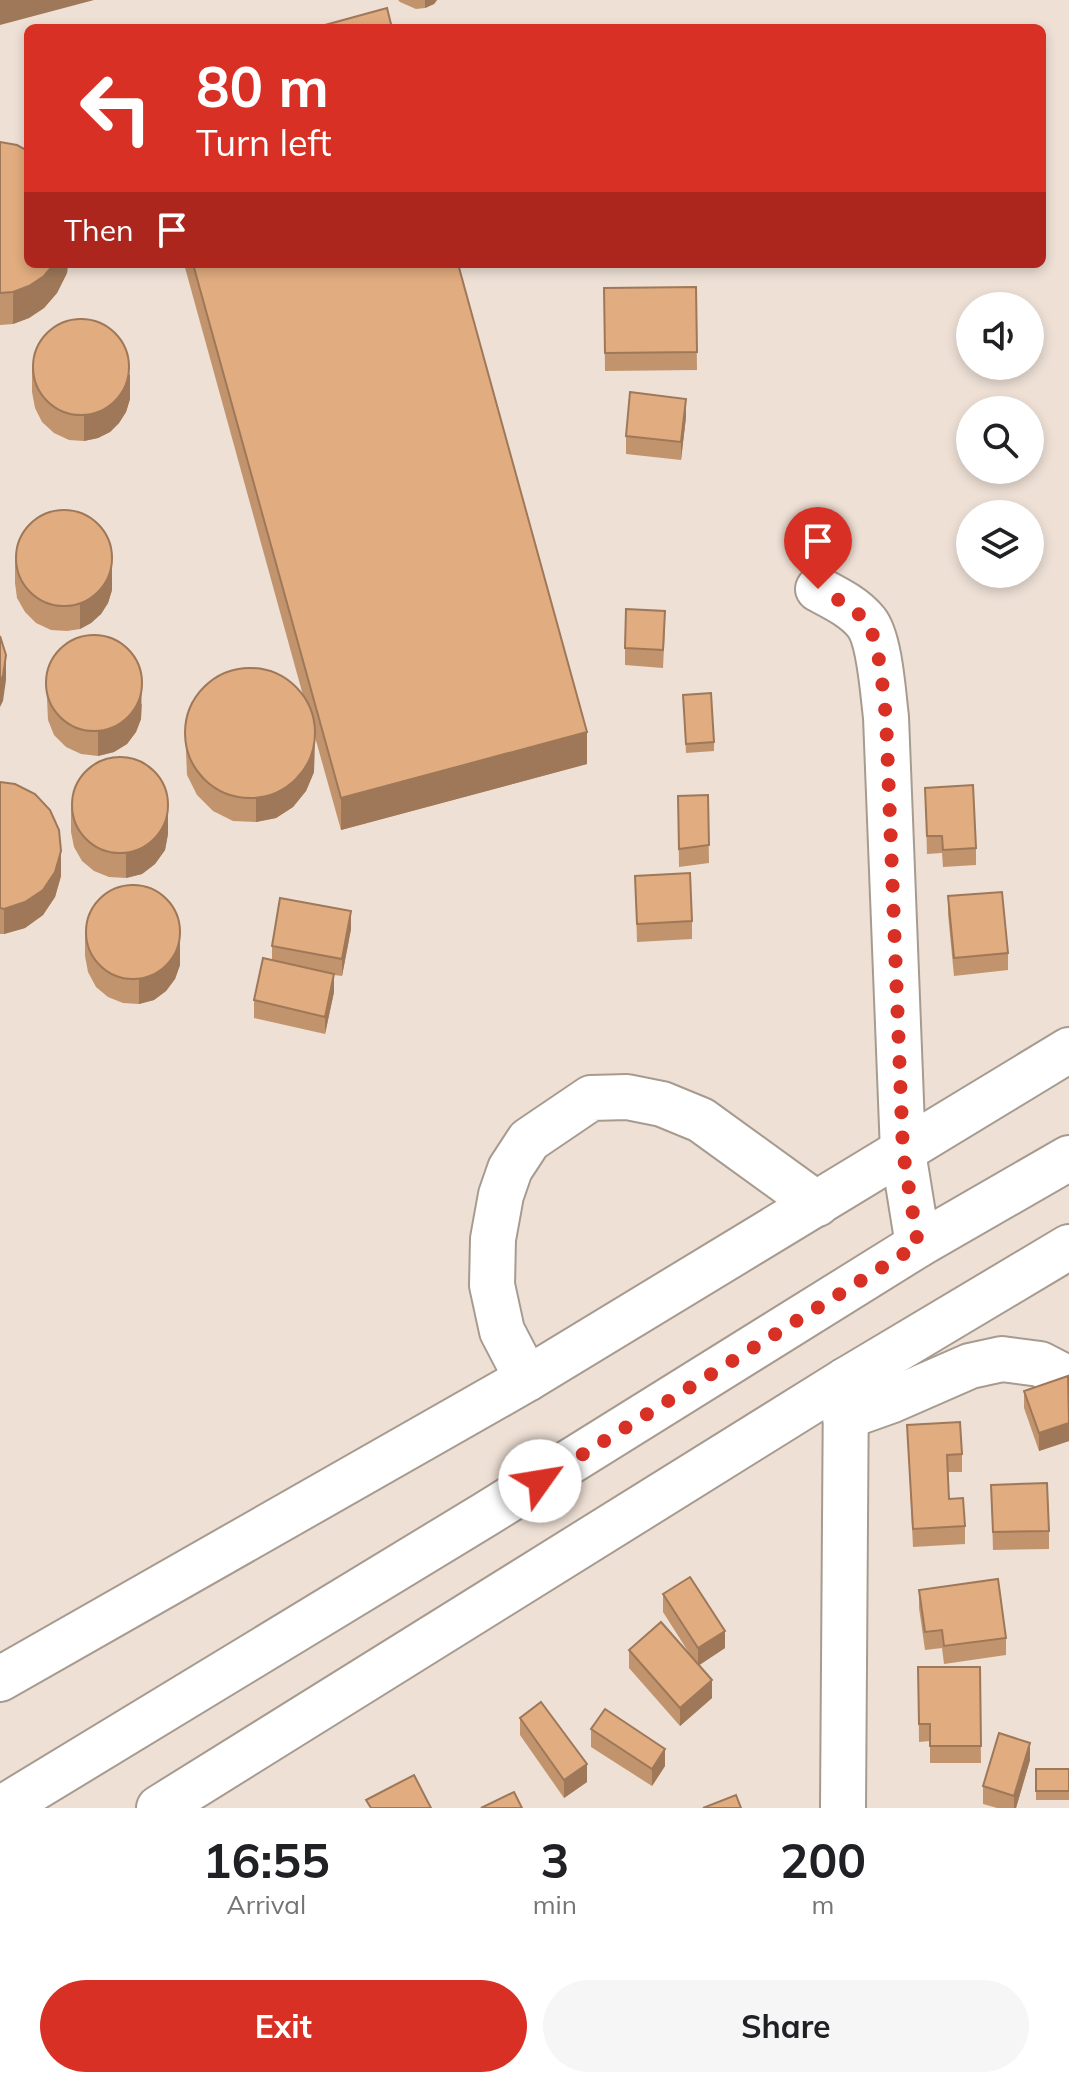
<!DOCTYPE html>
<style>
body{margin:0;font-family:Mulish,sans-serif;background:#f6f6f6;color:#202124;height:100vh;display:flex;flex-direction:column;font-size:30px;white-space:nowrap}
*{box-sizing:border-box;margin:0}
p{font-size:26px;color:#757577}
.icon{flex:none;width:44px;height:44px;fill:none;stroke:currentColor;stroke-width:2;stroke-linecap:round;stroke-linejoin:round}
.map{position:relative;height:1808px;overflow:hidden}
.details{display:flex;flex-direction:column;background:#fff;flex:1}
.details>*{flex:none}
.top-card{position:absolute;left:24px;top:24px;width:1022px;height:244px;border-radius:12px;box-shadow:0 4px 12px #0003;background:#d93025;color:#fff;overflow:hidden}
.fabs{position:absolute;left:956px;top:292px;display:grid;gap:16px}
.fabs a{display:grid;place-items:center;width:88px;height:88px;border-radius:50%;background:#fff;box-shadow:0 4px 12px #0003;font-size:40px}
.pin{position:absolute;display:grid;place-items:center;width:68px;height:68px;color:#fff;margin:-82px -34px;border-radius:50% 50% 50% 0;rotate:-45deg;box-shadow:0 0 8px #0007}
.pin .icon{rotate:45deg}
.me{position:absolute;width:88px;margin:-44px;rotate:58deg;stroke-linejoin:round;filter:drop-shadow(0 0 6px #0008)}
.turn{display:flex;align-items:center;gap:28px;height:168px;padding:0 40px;font-size:36px}
.turn .icon{width:104px;height:104px;stroke-width:2.5}
.turn b{display:block;font-size:56px;line-height:68px}
.then{display:flex;align-items:center;height:76px;padding:0 40px;background:#0003;gap:16px;font-size:30px}
.eta{display:flex;justify-content:space-evenly;align-items:center;height:136px;text-align:center}
.eta b{font-size:48px;font-weight:700;line-height:56px}
.action{display:flex;gap:16px;margin-top:auto;padding:16px 40px}
.action a{flex:1;height:92px;border-radius:48px;background:#d93025;color:#fff;font-size:32px;font-weight:700;line-height:92px;text-align:center}
.action a+a{background:#f6f6f6;color:#202124}
.map>svg:first-child{display:block}
</style>
<div class="map">
<svg width="1069" height="1808" viewBox="0 0 1069 1808">
<rect width="100%" height="100%" fill="#eee0d5"/>
<g fill="none" stroke-linecap="round" stroke-linejoin="round">
<defs>
<g id="minor">
<path d="M818,589C835,598 854,607 866,622C880,639 883,694 886,717L903,1152L918,1245"/>
<path d="M527,1379L502,1331L492,1285L493,1239L501,1195L510,1169L529,1140L591,1098L627,1097L662,1104L701,1120L817,1204"/>
<path d="M845,1417L890,1401L970,1366L1002,1359L1040,1364L1069,1379"/>
<path d="M0,1679L527,1379L1069,1050"/>
<path d="M843,1808L846,1380"/>
</g>
<g id="major">
<path d="M2,1808L486,1514L918,1245L1069,1158"/>
<path d="M159,1808L846,1380L1069,1247"/>
</g>
</defs>
<!-- minor casing -->
<use href="#minor" stroke="#a79b90" stroke-width="48"/>
<!-- major casing -->
<use href="#major" stroke="#a79b90" stroke-width="48"/>
<!-- minor -->
<use href="#minor" stroke="#fff" stroke-width="44"/>
<!-- major -->
<use href="#major" stroke="#fff" stroke-width="44"/>
</g>
<!-- wall -->
<g fill="#c2946d">
<path d="M398,0H437L434,4L425,8L416,9L400,2Z"/>
<path d="M0,142L28,264H68L67,273L57,293L44,308L29,318L13,324L0,325Z"/>
<path d="M184,264H458L587,764L341,830L315,737L314,772L306,791L293,807L276,818L256,822L233,821L213,811L197,795L187,775L185,727L304,699Z"/>
<path d="M696,287L697,370L605,371L604,288Z"/>
<path d="M32,367L130,399L126,412L119,423L110,432L98,438L84,441L69,440L54,433L42,422L35,408L32,392Z"/>
<path d="M686,417L681,460L626,454V436Z"/>
<path d="M15,558L112,590L108,603L101,614L91,623L80,629L67,631L51,630L36,623L25,612L17,598L15,583Z"/>
<path d="M665,628L663,668L625,665V648Z"/>
<path d="M46,678L142,704L141,719L136,732L127,744L114,752L98,756L81,754L66,747L54,735L48,720Z"/>
<path d="M683,695L714,742V751L686,753Z"/>
<path d="M0,782L61,876L55,897L43,915L25,928L4,934H0Z"/>
<path d="M925,788L976,848V865L943,867L942,853L927,854Z"/>
<path d="M708,795L709,863L679,867L678,796Z"/>
<path d="M71,807L168,834L165,850L155,864L142,874L126,878L109,877L94,871L82,861L74,847L71,832Z"/>
<path d="M635,876L692,921V939L637,942Z"/>
<path d="M948,896L1008,953V970L954,976L948,914Z"/>
<path d="M351,929L342,976L334,975V992L325,1034L254,1018V1000L272,960V946Z"/>
<path d="M85,931L180,965L175,979L166,991L154,1000L139,1004L123,1003L108,997L96,987L88,972L85,956Z"/>
<path d="M1069,1378V1441L1039,1451L1024,1408V1391Z"/>
<path d="M907,1425L962,1454V1472H948L949,1499L965,1526V1544L913,1547Z"/>
<path d="M991,1485L1049,1531V1549L993,1550Z"/>
<path d="M919,1590L1006,1638V1655L944,1664L942,1648L925,1650L919,1608Z"/>
<path d="M663,1594L725,1648L699,1665L712,1698L680,1726L629,1668V1650L691,1656L663,1612Z"/>
<path d="M918,1667H980L981,1763H930V1741L919,1742Z"/>
<path d="M520,1718L587,1782L564,1798L520,1735Z"/>
<path d="M591,1729L665,1766L652,1786L591,1747Z"/>
<path d="M1030,1760L1016,1808H1021H997L983,1804V1786Z"/>
<rect x="1036" y="1769" width="33" height="31"/>
</g>
<!-- shaded-wall -->
<g fill="#9e7859">
<path d="M0,0H94L0,25Z"/>
<path d="M425,0H437L434,4L425,8Z"/>
<path d="M54,264H68L67,273L57,293L44,308L29,318L13,324V292Z"/>
<path d="M130,374V399L126,412L119,423L110,432L98,438L84,441V416Z"/>
<path d="M686,399V417L681,460V442Z"/>
<path d="M112,551V590L108,603L101,614L91,623L80,629V604Z"/>
<path d="M6,655V680L3,701L0,707V681Z"/>
<path d="M142,678L141,719L136,732L127,744L114,752L98,756V731Z"/>
<path d="M315,727L314,772L306,791L293,807L276,818L256,822V797Z"/>
<path d="M587,732V764L341,830V798Z"/>
<path d="M168,809V834L165,850L155,864L142,874L126,878V853Z"/>
<path d="M61,851V876L55,897L43,915L25,928L4,934V909Z"/>
<path d="M351,911V929L342,976V959Z"/>
<path d="M180,925V965L175,979L166,991L154,1000L139,1004V978Z"/>
<path d="M334,974V992L325,1034V1017Z"/>
<path d="M1069,1423V1441L1039,1451V1433Z"/>
<path d="M725,1631V1648L698,1666V1648Z"/>
<path d="M712,1680V1698L680,1726V1708Z"/>
<path d="M1030,1743V1760L1016,1808H1014V1796Z"/>
<path d="M665,1749V1766L652,1786V1769Z"/>
<path d="M587,1764V1782L564,1798V1780Z"/>
</g>
<!-- building -->
<g fill="#e1ac7f" stroke="#9e7859" stroke-width="2">
<path d="M387,8L392,28H314Z"/>
<path d="M0,142L17,145L28,151V264H54L44,276L29,286L13,292L0,293Z"/>
<path d="M193,264H458L587,732L341,798Z"/>
<path d="M696,287L697,352L605,353L604,288Z"/>
<circle cx="81" cy="367" r="48"/>
<path d="M630,392L686,399L681,442L626,436Z"/>
<circle cx="64" cy="558" r="48"/>
<path d="M626,609L665,611L663,650L625,648Z"/>
<circle cx="94" cy="683" r="48"/>
<path d="M0,636L6,655L3,676L0,681Z"/>
<circle cx="250" cy="733" r="65"/>
<path d="M711,693L714,742L686,744L683,695Z"/>
<circle cx="120" cy="805" r="48"/>
<path d="M0,782L15,784L35,794L50,810L59,830L61,851L55,872L43,890L25,902L4,909L0,908Z"/>
<path d="M973,785L976,848L943,850L942,836H927L925,788Z"/>
<path d="M708,795L709,845L679,849L678,796Z"/>
<path d="M690,873L692,921L637,924L635,876Z"/>
<circle cx="133" cy="932" r="47"/>
<path d="M1002,892L1008,953L954,958L948,896Z"/>
<path d="M280,898L351,911L342,959L272,946Z"/>
<path d="M263,958L334,974L325,1017L254,1000Z"/>
<path d="M1068,1376L1069,1423L1039,1433L1024,1391Z"/>
<path d="M960,1422L962,1454L947,1455L949,1499L963,1498L965,1526L913,1529L907,1425Z"/>
<path d="M1047,1483L1049,1531L993,1532L991,1485Z"/>
<path d="M690,1577L725,1631L698,1648L663,1594Z"/>
<path d="M998,1579L1006,1638L944,1646L942,1630L925,1632L919,1590Z"/>
<path d="M661,1622L712,1680L680,1708L629,1650Z"/>
<path d="M918,1667H980L981,1746H930V1724H919Z"/>
<path d="M541,1702L587,1764L564,1780L520,1718Z"/>
<path d="M605,1709L665,1749L652,1769L591,1729Z"/>
<path d="M999,1733L1030,1743L1014,1796L983,1786Z"/>
<rect x="1036" y="1769" width="33" height="22"/>
<path d="M414,1775L431,1808H371L366,1800Z"/>
<path d="M514,1792L522,1808H481Z"/>
<path d="M736,1795L741,1808H703Z"/>
</g>
<g fill="none" stroke-linecap="round" stroke-linejoin="round">
<!-- route -->
<path stroke="#d93025" stroke-width="14" stroke-dasharray="0 25.2" d="M540,1481L918,1245L903,1152L886,717C883,694 880,639 866,622C854,607 835,598 818,589"/>
</g>
</svg>
<div class="fabs">
<a><svg class="icon" aria-label="sound" viewBox="0 0 24 24"><path d="M4 9h4l5-4v14l-5-4H4zM17 9q2 3 0 6"/></svg></a>
<a><svg class="icon" aria-label="search" viewBox="0 0 24 24"><circle cx="10" cy="10" r="6"/><path d="M15 15l6 6"/></svg></a>
<a><svg class="icon" aria-label="layers" viewBox="0 0 24 24"><path d="M12 4l9 5-9 5-9-5zM3 14l9 5 9-5"/></svg></a>
</div>
<div class="pin" style="left:818px;top:589px;background:#d93025"><svg class="icon" aria-label="arrive" viewBox="0 0 24 24"><path d="M6 21V4h12l-3 4 3 4H6"/></svg></div>
<svg class="me" style="left:540px;top:1481px" viewBox="-20 -20 40 40"><circle r="19" fill="#fff"/><path d="M0-13L10 11 0 6-10 11z" fill="#d93025"/></svg>
<div class="top-card">
<div class="turn"><svg class="icon" aria-label="left" viewBox="0 0 24 24"><path d="M17 20v-9H6M10 6l-5 5 5 5"/></svg><div><b>80 m</b>Turn left</div></div>
<div class="then">Then<svg class="icon" aria-label="arrive" viewBox="0 0 24 24"><path d="M6 21V4h12l-3 4 3 4H6"/></svg></div>
</div>
</div>
<section class="details">
<div class="eta">
<div><b>16:55</b><p>Arrival</p></div>
<div><b>3</b><p>min</p></div>
<div><b>200</b><p>m</p></div>
</div>
<div class="action"><a>Exit</a><a>Share</a></div>
</section>
